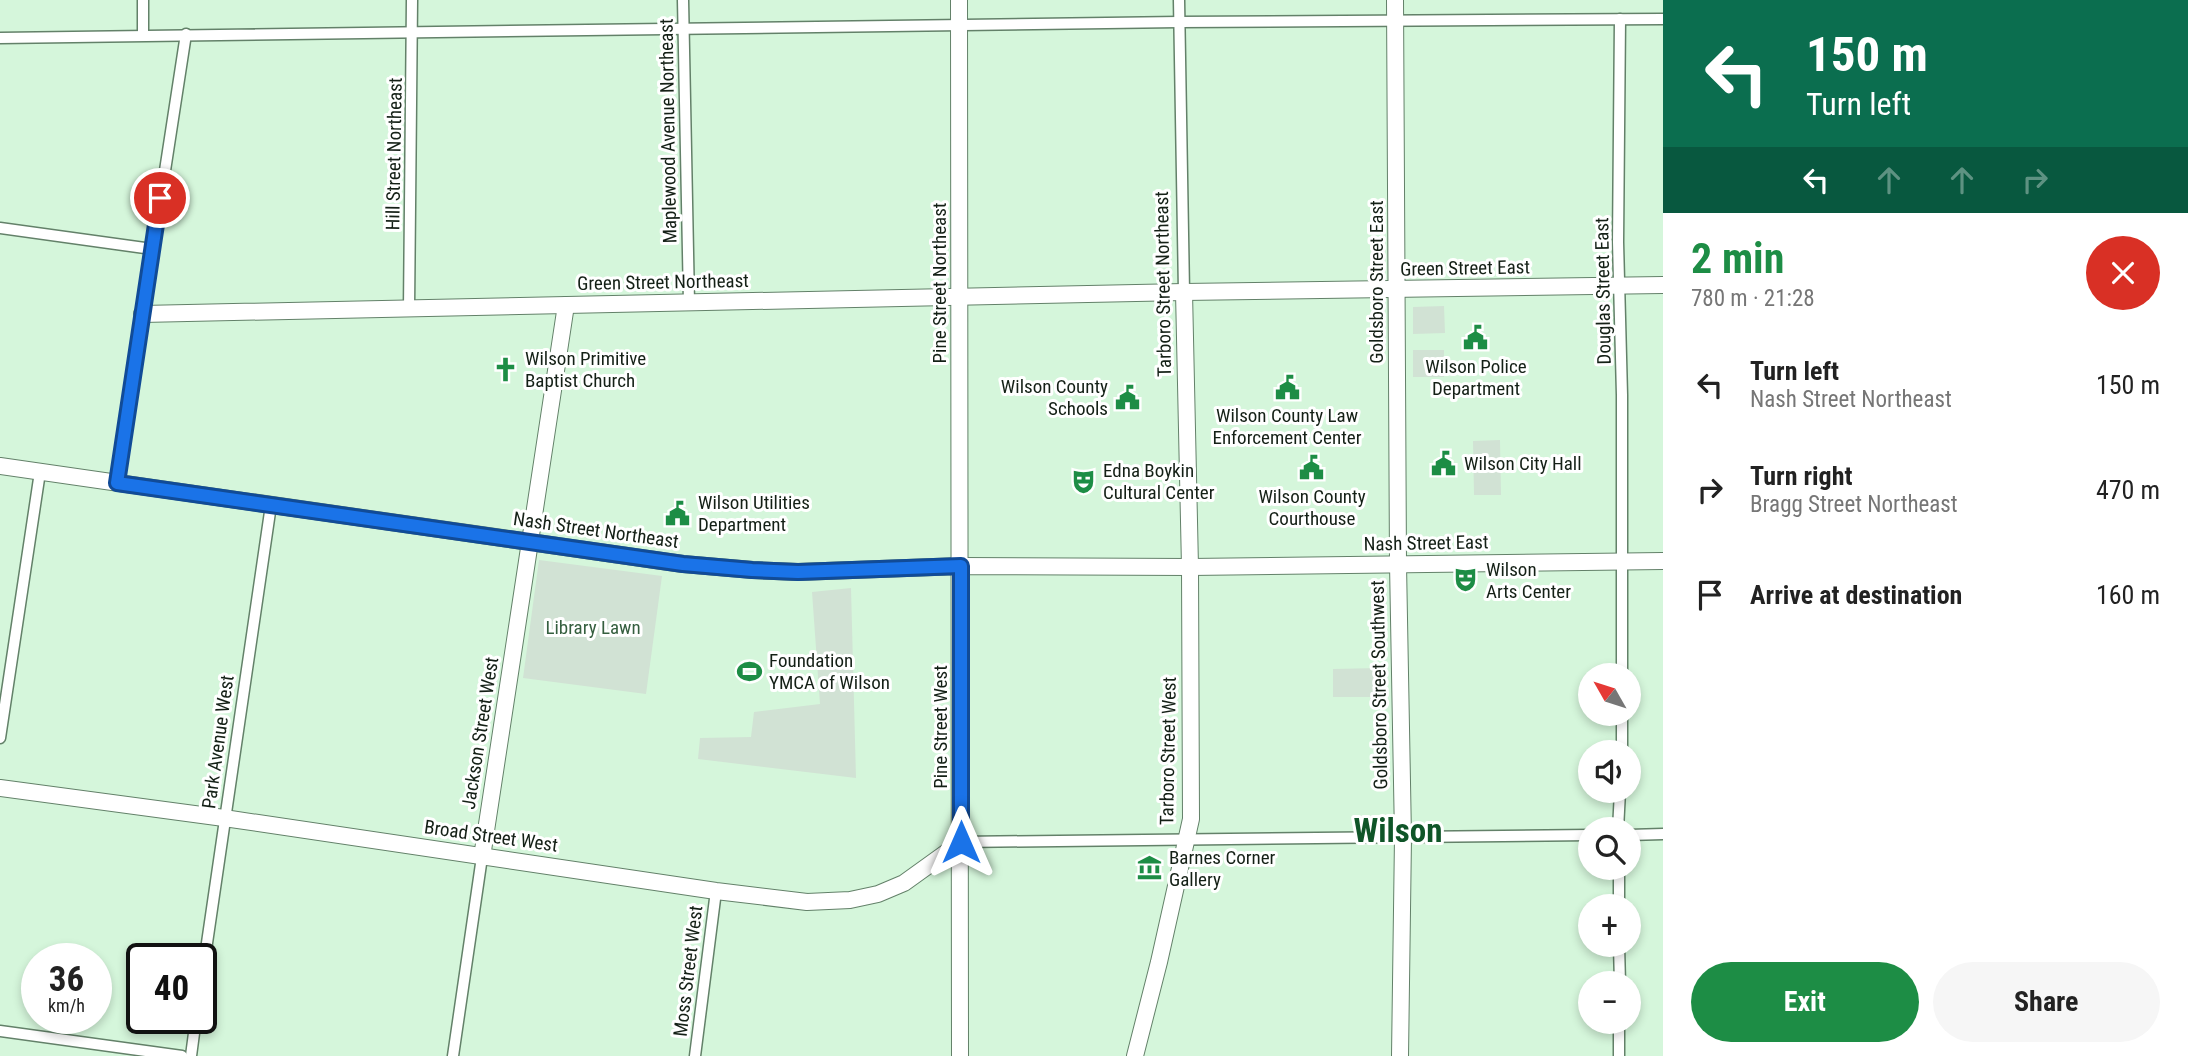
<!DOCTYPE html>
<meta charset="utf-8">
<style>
body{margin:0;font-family:"Roboto Condensed",sans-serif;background:#f6f6f6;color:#222;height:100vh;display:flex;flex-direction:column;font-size:26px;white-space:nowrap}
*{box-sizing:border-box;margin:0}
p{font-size:23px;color:#767676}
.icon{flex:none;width:38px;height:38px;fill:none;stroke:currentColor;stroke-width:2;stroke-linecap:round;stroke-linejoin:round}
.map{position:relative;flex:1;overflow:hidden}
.panel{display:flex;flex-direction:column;background:#fff;width:525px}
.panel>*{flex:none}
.hud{background:#0b6e4f;color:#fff;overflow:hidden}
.needle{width:46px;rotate:309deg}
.buttons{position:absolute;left:1578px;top:663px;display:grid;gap:14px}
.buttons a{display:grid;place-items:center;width:63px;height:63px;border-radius:50%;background:#fff;box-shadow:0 4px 10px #0003;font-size:35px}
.speed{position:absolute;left:21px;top:943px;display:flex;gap:14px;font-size:35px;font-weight:700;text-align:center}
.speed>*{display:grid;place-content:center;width:91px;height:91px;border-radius:50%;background:#fff;box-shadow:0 4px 10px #0003;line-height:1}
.speed small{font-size:18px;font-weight:400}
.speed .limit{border:4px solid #111;border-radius:10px;background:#fff;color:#111}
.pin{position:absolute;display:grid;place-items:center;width:60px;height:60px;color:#fff;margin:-30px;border:4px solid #fff;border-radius:50%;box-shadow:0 2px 7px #0007}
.me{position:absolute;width:77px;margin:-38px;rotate:0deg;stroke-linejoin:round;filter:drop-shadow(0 0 5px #0008)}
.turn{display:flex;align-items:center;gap:24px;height:147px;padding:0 28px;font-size:32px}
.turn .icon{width:91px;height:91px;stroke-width:2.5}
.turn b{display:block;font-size:49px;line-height:60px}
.lanes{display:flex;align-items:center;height:66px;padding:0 28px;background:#0003;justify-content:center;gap:35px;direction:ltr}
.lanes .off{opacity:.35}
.round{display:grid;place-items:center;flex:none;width:74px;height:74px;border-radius:37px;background:#f6f6f6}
.overview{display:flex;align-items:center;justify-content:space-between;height:119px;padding:0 28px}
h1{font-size:42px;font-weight:700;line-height:52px;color:#1d8d45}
.action{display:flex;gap:14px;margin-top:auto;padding:14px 28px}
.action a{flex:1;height:80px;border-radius:42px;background:#1d8d45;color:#fff;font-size:28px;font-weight:700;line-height:80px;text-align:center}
.action a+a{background:#f6f6f6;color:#222}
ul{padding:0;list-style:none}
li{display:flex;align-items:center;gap:21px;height:105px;padding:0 28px}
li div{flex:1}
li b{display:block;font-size:26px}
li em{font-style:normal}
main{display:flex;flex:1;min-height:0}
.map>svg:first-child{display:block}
</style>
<main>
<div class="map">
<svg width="1663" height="1056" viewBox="0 0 1663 1056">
<rect width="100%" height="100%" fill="#d5f6db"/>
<!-- green -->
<g fill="#d1e2d4">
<path d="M1444,306L1445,333L1413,334V307Z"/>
<rect x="1413" y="350" width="31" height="27"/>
<path d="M1500,440L1501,495H1474L1473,441Z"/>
<path d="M539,560L662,576L646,694L523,678Z"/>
<path d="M851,588L856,778L698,759L700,738L751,737L754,712L820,704L812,592Z"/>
<path d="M1379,668V697H1333V669Z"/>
</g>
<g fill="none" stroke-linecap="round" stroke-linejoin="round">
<defs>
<g id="street">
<path d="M143,0V35"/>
<path d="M683,0L689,303"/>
<path d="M1179,0L1184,292"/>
<path d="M1620,19L1618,242L1622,395V676"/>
<path d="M0,38L1179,22L1663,19"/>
<path d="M0,228L152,249"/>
<path d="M409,309L412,0"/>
<path d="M117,483L186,34"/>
<path d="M0,738L40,472"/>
<path d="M1622,752V714"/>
<path d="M1618,830L1620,791"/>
<path d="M1629,835L1663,834"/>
<path d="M961,842L1591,835"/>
<path d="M1619,868V906"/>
<path d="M1619,945L1620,984"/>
<path d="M201,984L271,505"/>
<path d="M1619,1022V1056"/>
<path d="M0,1031L182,1056"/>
<path d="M191,1056L196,1018"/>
<path d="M453,1056L482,857"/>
<path d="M695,1056L716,891"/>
</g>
<g id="secondary">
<path d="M959,0L960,1056"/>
<path d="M1395,0L1398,564L1403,837L1400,1056"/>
<path d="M142,314L1184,292L1663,285"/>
<path d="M0,466L683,564L753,570L798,572L961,566L1190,567L1663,561"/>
<path d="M0,788L224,818L716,891L807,902L850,900L878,894L904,883L961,842"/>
<path d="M482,857L566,305"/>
<path d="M1135,1056L1159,962L1191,819L1190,567L1184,292"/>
</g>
</defs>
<!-- street casing -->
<use href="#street" stroke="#638169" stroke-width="13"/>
<!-- secondary casing -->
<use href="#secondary" stroke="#638169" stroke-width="18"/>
<!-- street -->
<use href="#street" stroke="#fff" stroke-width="10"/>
<!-- secondary -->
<use href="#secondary" stroke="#fff" stroke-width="16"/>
</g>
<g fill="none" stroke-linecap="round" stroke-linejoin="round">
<defs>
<path id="route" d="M160,198L117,483L683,564L752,570L798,572L961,566V842"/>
</defs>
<!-- route casing -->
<use href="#route" stroke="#114b97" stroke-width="18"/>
<!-- route -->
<use href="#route" stroke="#1a73e8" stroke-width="12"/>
</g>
<!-- icons -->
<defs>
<symbol id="civic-bare" viewBox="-9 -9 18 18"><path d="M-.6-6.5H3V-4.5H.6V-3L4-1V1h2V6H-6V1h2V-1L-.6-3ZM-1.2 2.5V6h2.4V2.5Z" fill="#1d8d45" stroke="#fff" stroke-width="2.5" paint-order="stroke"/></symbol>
<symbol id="church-bare" viewBox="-9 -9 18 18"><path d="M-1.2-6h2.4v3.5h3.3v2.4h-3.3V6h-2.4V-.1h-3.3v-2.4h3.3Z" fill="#1d8d45" stroke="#fff" stroke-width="2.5" paint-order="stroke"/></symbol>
<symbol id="theatre-bare" viewBox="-9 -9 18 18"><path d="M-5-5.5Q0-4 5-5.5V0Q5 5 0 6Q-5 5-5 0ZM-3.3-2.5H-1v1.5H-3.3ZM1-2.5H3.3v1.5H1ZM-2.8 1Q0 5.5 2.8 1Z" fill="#1d8d45" stroke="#fff" stroke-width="2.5" paint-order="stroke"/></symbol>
<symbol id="stadium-bare" viewBox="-9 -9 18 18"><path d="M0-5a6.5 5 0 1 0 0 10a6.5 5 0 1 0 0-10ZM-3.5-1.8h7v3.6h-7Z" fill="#1d8d45" stroke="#fff" stroke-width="2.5" paint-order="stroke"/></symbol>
<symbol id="museum-bare" viewBox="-9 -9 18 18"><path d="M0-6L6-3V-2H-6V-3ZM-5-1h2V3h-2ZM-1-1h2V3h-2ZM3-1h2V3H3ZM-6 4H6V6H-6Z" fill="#1d8d45" stroke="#fff" stroke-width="2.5" paint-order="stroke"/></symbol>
</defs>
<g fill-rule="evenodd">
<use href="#civic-bare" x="1458" y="320" width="35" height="35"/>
<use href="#church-bare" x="488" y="352" width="35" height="35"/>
<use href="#civic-bare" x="1270" y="370" width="35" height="35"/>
<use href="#civic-bare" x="1110" y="380" width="35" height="35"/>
<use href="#civic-bare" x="1426" y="446" width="35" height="35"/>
<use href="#civic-bare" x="1294" y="450" width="35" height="35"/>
<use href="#theatre-bare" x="1066" y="464" width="35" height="35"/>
<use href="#civic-bare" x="660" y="496" width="35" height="35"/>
<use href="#theatre-bare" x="1448" y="562" width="35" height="35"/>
<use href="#stadium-bare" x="732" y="654" width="35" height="35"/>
<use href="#museum-bare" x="1132" y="850" width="35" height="35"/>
</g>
<g text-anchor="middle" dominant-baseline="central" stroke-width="6" stroke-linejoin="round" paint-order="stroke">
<!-- street labels -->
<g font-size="19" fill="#142016" stroke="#fff">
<text transform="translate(668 131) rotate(-91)">Maplewood Avenue Northeast</text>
<text transform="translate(394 154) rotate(-89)">Hill Street Northeast</text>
<text transform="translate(1465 268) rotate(-1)">Green Street East</text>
<text transform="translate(663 282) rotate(-1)">Green Street Northeast</text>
<text transform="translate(1376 282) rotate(-90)">Goldsboro Street East</text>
<text transform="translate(939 283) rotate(-90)">Pine Street Northeast</text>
<text transform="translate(1163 284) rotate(-91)">Tarboro Street Northeast</text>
<text transform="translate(1603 291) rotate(-91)">Douglas Street East</text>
<text transform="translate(596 530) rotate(8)">Nash Street Northeast</text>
<text transform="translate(1426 543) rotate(-1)">Nash Street East</text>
<text transform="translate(1379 685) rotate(-91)">Goldsboro Street Southwest</text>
<text transform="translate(940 727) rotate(-90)">Pine Street West</text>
<text transform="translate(480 733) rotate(-81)">Jackson Street West</text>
<text transform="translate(218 742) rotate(-82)">Park Avenue West</text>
<text transform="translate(1168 751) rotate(-89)">Tarboro Street West</text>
<text transform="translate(491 836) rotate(8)">Broad Street West</text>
<text transform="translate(688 971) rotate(-83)">Moss Street West</text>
</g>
<!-- poi labels -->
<g font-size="19" fill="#142016" stroke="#fff" text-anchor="start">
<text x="525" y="358">Wilson Primitive<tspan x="525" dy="22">Baptist Church</tspan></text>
<text x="1476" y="366" text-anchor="middle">Wilson Police<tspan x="1476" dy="22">Department</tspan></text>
<text x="1108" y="386" text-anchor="end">Wilson County<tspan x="1108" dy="22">Schools</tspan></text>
<text x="1287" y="415" text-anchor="middle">Wilson County Law<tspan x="1287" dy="22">Enforcement Center</tspan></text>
<text x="1464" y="463">Wilson City Hall</text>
<text x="1103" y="470">Edna Boykin<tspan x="1103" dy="22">Cultural Center</tspan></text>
<text x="1312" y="496" text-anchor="middle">Wilson County<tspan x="1312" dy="22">Courthouse</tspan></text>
<text x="698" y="502">Wilson Utilities<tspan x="698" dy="22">Department</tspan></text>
<text x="1486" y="569">Wilson<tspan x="1486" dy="22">Arts Center</tspan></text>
<text x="769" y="660">Foundation<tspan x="769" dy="22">YMCA of Wilson</tspan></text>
<text x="1169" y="857">Barnes Corner<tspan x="1169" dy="22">Gallery</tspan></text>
</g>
<!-- park labels -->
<g font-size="19" fill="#355f3f" stroke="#fff">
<text x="593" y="627">Library Lawn</text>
</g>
<!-- town labels -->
<g font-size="33" font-weight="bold" fill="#0f5528" stroke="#fff">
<text x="1398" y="830">Wilson</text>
</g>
</g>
</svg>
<div class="buttons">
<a><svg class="needle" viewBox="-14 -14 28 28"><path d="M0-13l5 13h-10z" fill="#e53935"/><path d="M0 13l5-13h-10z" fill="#767676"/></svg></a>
<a><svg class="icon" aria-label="sound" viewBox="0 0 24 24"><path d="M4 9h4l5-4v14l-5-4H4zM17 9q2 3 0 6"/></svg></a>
<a><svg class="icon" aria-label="search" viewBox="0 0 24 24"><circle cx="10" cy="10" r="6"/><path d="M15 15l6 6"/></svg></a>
<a>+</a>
<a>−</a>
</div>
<div class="speed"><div>36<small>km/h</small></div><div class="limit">40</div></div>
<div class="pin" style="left:160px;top:198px;background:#d93025"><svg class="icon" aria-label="arrive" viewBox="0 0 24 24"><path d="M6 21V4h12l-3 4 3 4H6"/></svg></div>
<svg class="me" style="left:961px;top:842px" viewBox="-20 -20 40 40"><path d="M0-17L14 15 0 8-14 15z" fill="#1a73e8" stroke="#fff" stroke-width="4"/></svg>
</div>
<section class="panel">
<div class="hud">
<div class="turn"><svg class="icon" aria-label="left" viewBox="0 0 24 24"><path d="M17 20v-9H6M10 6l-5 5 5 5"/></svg><div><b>150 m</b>Turn left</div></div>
<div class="lanes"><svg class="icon" aria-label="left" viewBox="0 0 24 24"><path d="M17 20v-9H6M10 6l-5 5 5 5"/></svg><svg class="icon off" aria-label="ahead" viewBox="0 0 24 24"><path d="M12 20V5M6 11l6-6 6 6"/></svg><svg class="icon off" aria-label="ahead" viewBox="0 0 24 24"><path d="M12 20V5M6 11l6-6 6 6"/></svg><svg class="icon off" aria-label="right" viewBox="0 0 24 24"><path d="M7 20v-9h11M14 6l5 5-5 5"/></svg></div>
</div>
<div class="overview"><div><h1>2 min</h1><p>780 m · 21:28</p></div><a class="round" style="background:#d93025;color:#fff"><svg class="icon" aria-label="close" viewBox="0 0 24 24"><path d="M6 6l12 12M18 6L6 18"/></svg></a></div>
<ul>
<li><svg class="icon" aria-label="left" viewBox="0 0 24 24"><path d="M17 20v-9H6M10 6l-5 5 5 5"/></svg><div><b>Turn left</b><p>Nash Street Northeast</p></div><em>150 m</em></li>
<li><svg class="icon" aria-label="right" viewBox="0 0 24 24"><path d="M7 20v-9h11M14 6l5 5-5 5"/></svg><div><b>Turn right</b><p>Bragg Street Northeast</p></div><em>470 m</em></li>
<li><svg class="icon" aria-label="arrive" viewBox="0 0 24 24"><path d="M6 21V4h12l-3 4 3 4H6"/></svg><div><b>Arrive at destination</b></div><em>160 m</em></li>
</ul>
<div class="action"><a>Exit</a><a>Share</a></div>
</section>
</main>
